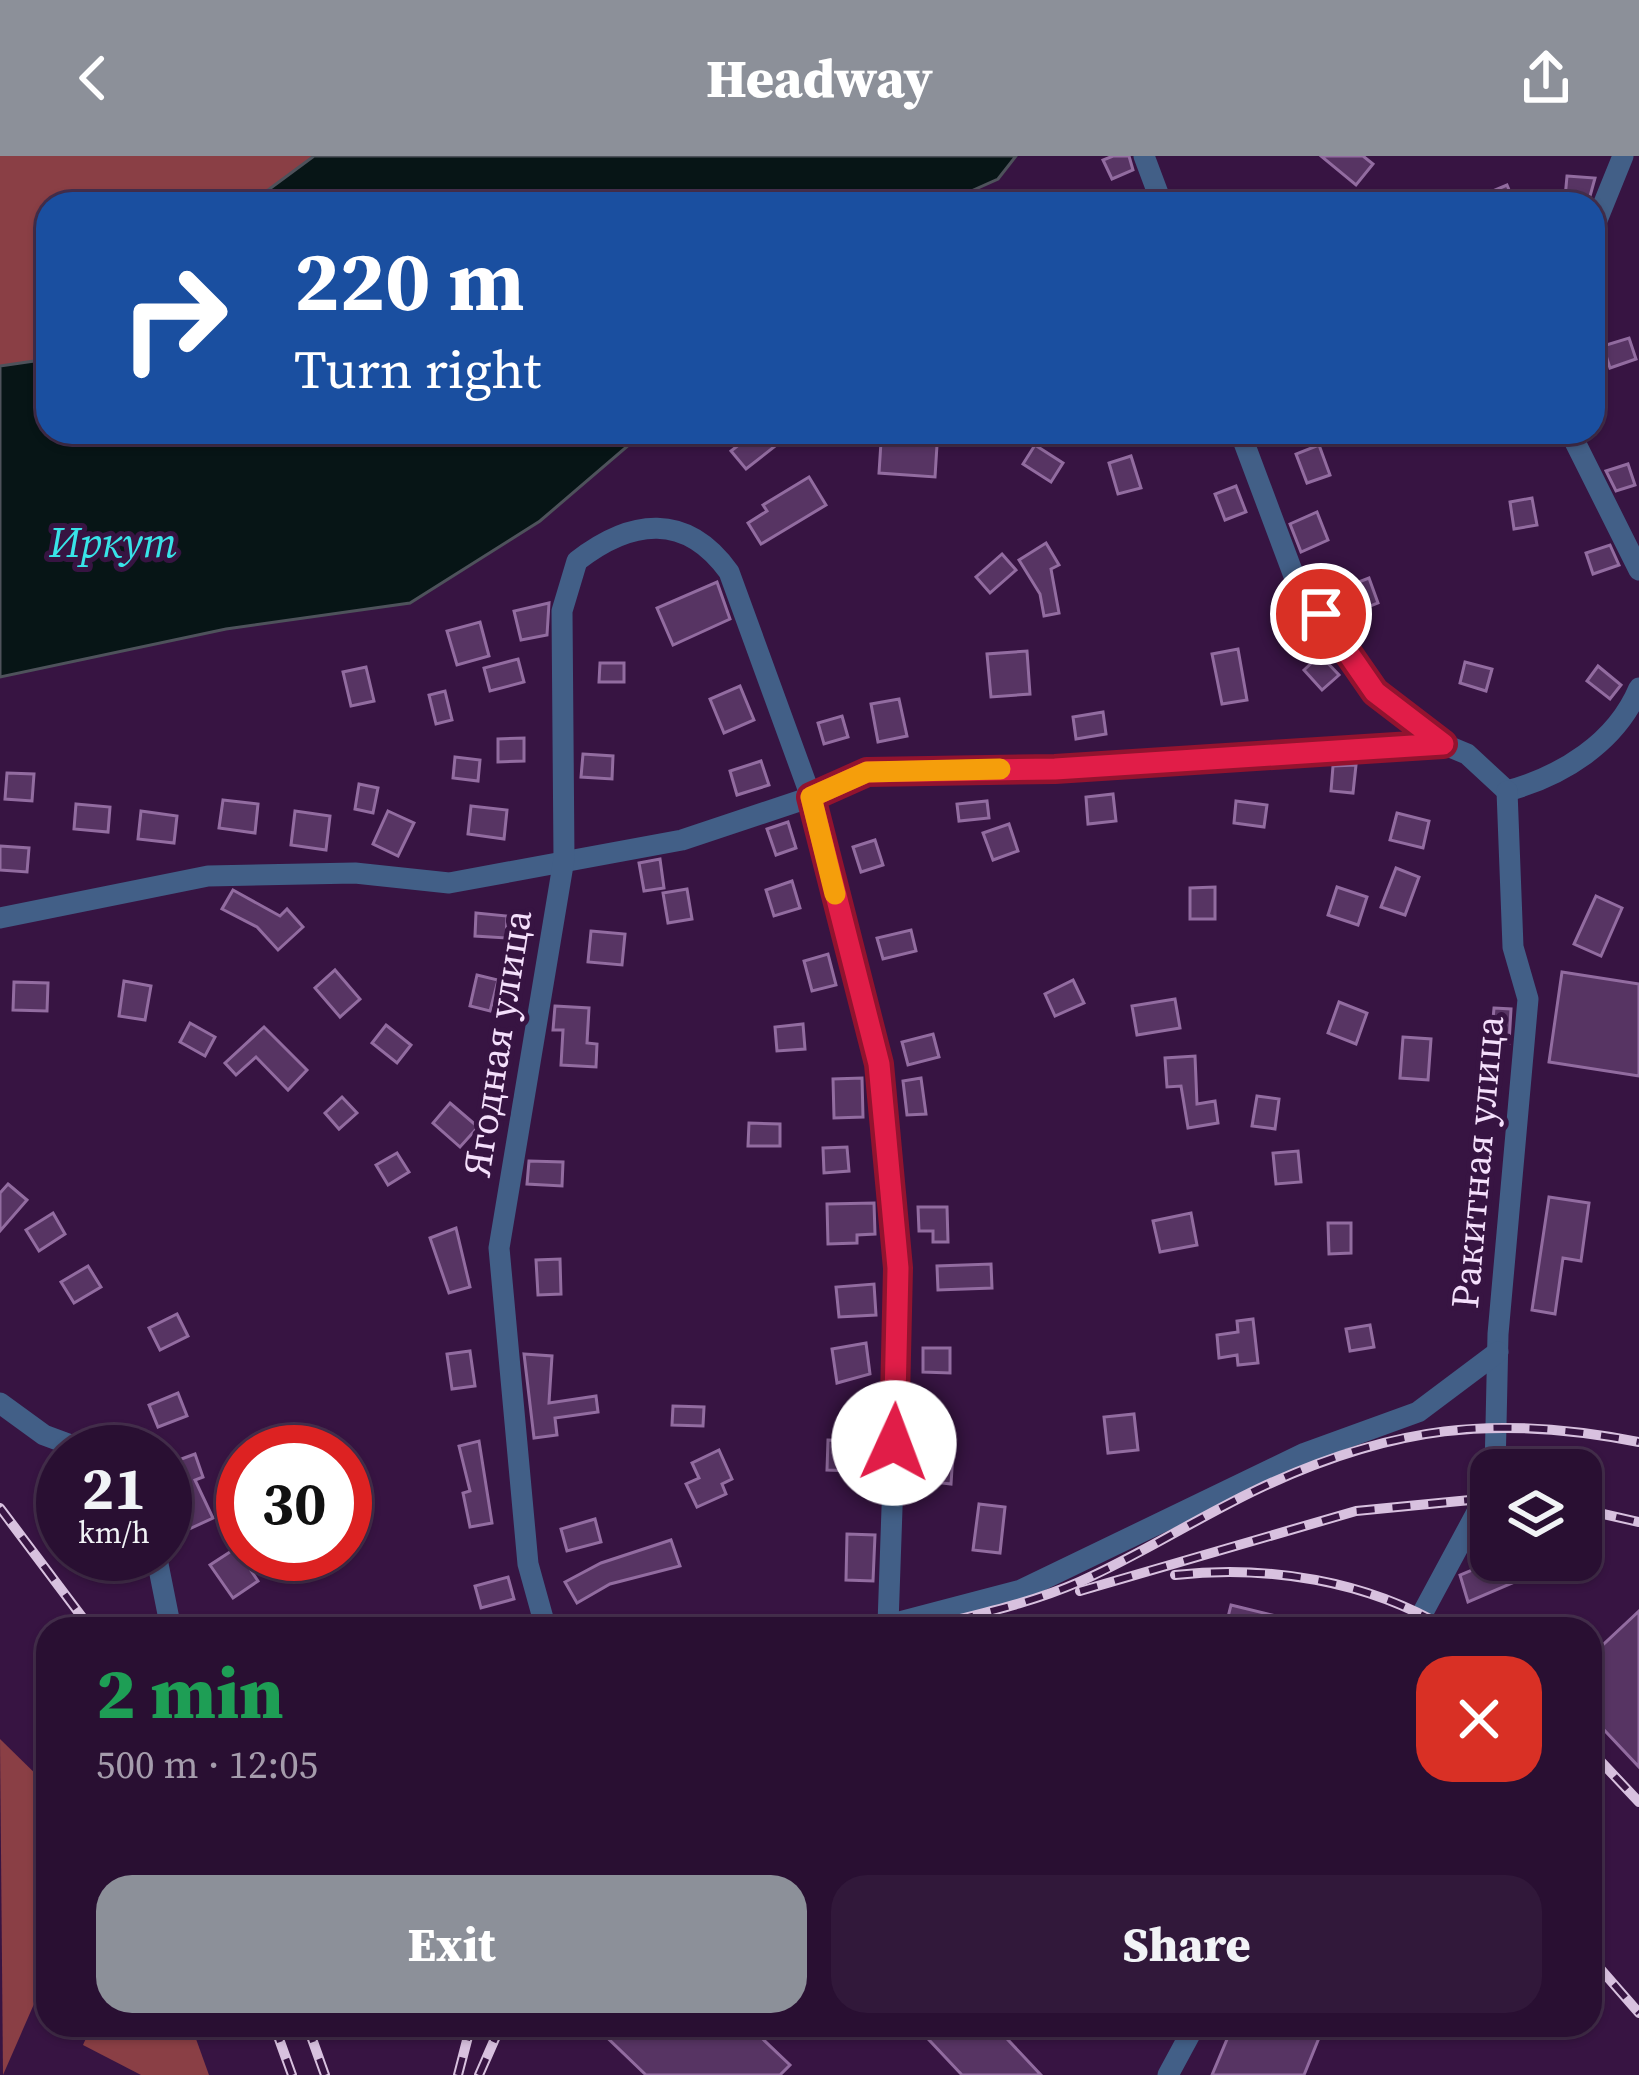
<!DOCTYPE html>
<meta charset="utf-8">
<style>
body{margin:0;font-family:"Source Serif 4",serif;background:#31183a;color:#f1f3f6;height:100vh;display:flex;flex-direction:column;font-size:45px;white-space:nowrap}
*{box-sizing:border-box;margin:0}
p{font-size:39px;color:#a59cac}
.icon{flex:none;width:66px;height:66px;fill:none;stroke:currentColor;stroke-width:2;stroke-linecap:round;stroke-linejoin:round}
.map{position:relative;flex:1;overflow:hidden}
.side{position:absolute;left:36px;top:1461px;width:1566px;height:420px;display:flex;flex-direction:column;background:#290f32;border-radius:36px;box-shadow:0 3px 9px #0004,0 0 0 3px #452f4d}
.side>*{flex:none}
.banner{position:absolute;left:36px;top:36px;width:1569px;height:252px;border-radius:36px;box-shadow:0 3px 9px #0004,0 0 0 3px #452f4d;background:#1a4fa0;color:#fff;overflow:hidden}
.buttons{position:absolute;left:1470px;top:1293px;display:grid;gap:24px}
.buttons a{display:grid;place-items:center;width:132px;height:132px;border-radius:24px;background:#290f32;box-shadow:0 3px 9px #0004,0 0 0 3px #452f4d;font-size:60px}
.speed{position:absolute;left:36px;top:1269px;display:flex;gap:24px;font-size:60px;font-weight:700;text-align:center}
.speed>*{display:grid;place-content:center;width:156px;height:156px;border-radius:50%;background:#290f32;box-shadow:0 3px 9px #0004,0 0 0 3px #452f4d;line-height:1}
.speed small{font-size:30px;font-weight:400}
.speed .limit{border:18px solid #d22;background:#fff;color:#111}
.pin{position:absolute;display:grid;place-items:center;width:102px;height:102px;color:#fff;margin:-51px;border:6px solid #fff;border-radius:50%;box-shadow:0 3px 12px #0007}
.me{position:absolute;width:132px;margin:-66px;rotate:2deg;stroke-linejoin:round;filter:drop-shadow(0 0 9px #0008)}
.turn{display:flex;align-items:center;gap:42px;height:252px;padding:0 60px;font-size:54px}
.turn .icon{width:156px;height:156px;stroke-width:2.5}
.turn b{display:block;font-size:84px;line-height:102px}
.round{display:grid;place-items:center;flex:none;width:126px;height:126px;border-radius:36px;background:#31183a}
.overview{display:flex;align-items:center;justify-content:space-between;height:204px;padding:0 60px}
h1{font-size:72px;font-weight:800;line-height:90px;color:#1e9e55}
.cta{display:flex;gap:24px;margin-top:auto;padding:24px 60px}
.cta a{flex:1;height:138px;border-radius:36px;background:#8c9099;color:#fff;font-size:48px;font-weight:800;line-height:138px;text-align:center}
.cta a+a{background:#31183a;color:#f1f3f6}
header{display:flex;justify-content:space-between;align-items:center;height:156px;padding:0 60px;background:#8c9099;color:#fff;font-size:54px;font-weight:800}
.map>svg:first-child{display:block}
</style>
<header><svg class="icon" aria-label="back" viewBox="0 0 24 24"><path d="M15 5l-7 7 7 7"/></svg>Headway<svg class="icon" aria-label="share" viewBox="0 0 24 24"><path d="M12 15V3M7 8l5-5 5 5M5 13v7h14v-7"/></svg></header>
<div class="map">
<svg width="1639" height="1919" viewBox="0 0 1639 1919">
<rect width="100%" height="100%" fill="#371442"/>
<!-- forest -->
<g fill="#8a3f45">
<path d="M0,0H314L248,48H48V195L34,205L0,210Z"/>
<path d="M0,1583L48,1630V1816L3,1919Z"/>
<path d="M92,1869H191L209,1919H141L83,1889Z"/>
</g>
<!-- water -->
<g fill="#071516" stroke="#4e525b" stroke-width="3">
<path d="M314,0H1016L998,23L942,48H249Z"/>
<path d="M48,195V276H644L540,365L410,447L226,473L0,521V210L34,205Z"/>
</g>
<!-- building -->
<g fill="#573463" stroke="#926ca0" stroke-width="3">
<path d="M1113,0H1129L1133,14L1112,23L1103,4Z"/>
<path d="M1321,0H1363L1373,8L1356,29Z"/>
<path d="M1567,20L1595,22L1589,44L1565,42Z"/>
<path d="M1507,29L1515,48H1462Z"/>
<path d="M1629,182L1636,203L1610,212L1603,190Z"/>
<path d="M755,276H793L746,313L731,295Z"/>
<path d="M881,286L937,289L935,321L879,317Z"/>
<path d="M1035,289L1063,307L1051,326L1023,308Z"/>
<path d="M1319,289L1330,319L1307,327L1296,298Z"/>
<path d="M1131,300L1141,332L1118,338L1109,307Z"/>
<path d="M1628,308L1635,329L1616,335L1606,315Z"/>
<path d="M809,321L826,349L761,388L748,367L767,355L763,349Z"/>
<path d="M1236,330L1246,356L1225,364L1215,338Z"/>
<path d="M1532,342L1537,369L1514,373L1510,346Z"/>
<path d="M1317,356L1328,384L1301,396L1290,368Z"/>
<path d="M1046,387L1059,409L1051,413L1059,457L1044,460L1040,438L1019,404Z"/>
<path d="M1610,389L1619,409L1593,418L1586,397Z"/>
<path d="M1002,398L1016,414L990,437L976,421Z"/>
<path d="M1369,422L1378,447L1345,460L1335,435Z"/>
<path d="M717,426L730,463L673,489L657,452Z"/>
<path d="M549,447L547,479L521,484L514,455Z"/>
<path d="M480,466L489,500L457,509L447,475Z"/>
<path d="M1238,493L1247,544L1222,548L1212,498Z"/>
<path d="M1027,495L1030,538L991,541L987,498Z"/>
<path d="M1320,499L1339,519L1322,534L1304,514Z"/>
<path d="M518,503L524,526L490,535L484,512Z"/>
<path d="M1465,506L1492,513L1486,535L1460,527Z"/>
<path d="M600,507H624V526H599Z"/>
<path d="M1598,510L1621,529L1610,543L1587,525Z"/>
<path d="M366,511L374,545L351,550L343,516Z"/>
<path d="M740,530L754,564L724,577L710,543Z"/>
<path d="M445,535L452,564L436,568L429,539Z"/>
<path d="M899,543L907,580L878,586L871,548Z"/>
<path d="M1103,556L1106,578L1076,583L1073,561Z"/>
<path d="M842,560L848,581L824,588L818,567Z"/>
<path d="M524,582V605L498,606V583Z"/>
<path d="M583,598L613,600L612,623L581,621Z"/>
<path d="M455,601L480,604L478,625L453,622Z"/>
<path d="M761,605L769,629L737,639L730,615Z"/>
<path d="M1356,609L1353,637L1331,635L1333,610Z"/>
<path d="M7,617L34,618L32,645L5,643Z"/>
<path d="M359,628L378,632L373,657L355,653Z"/>
<path d="M1113,638L1116,665L1088,668L1086,641Z"/>
<path d="M223,644L258,648L255,677L219,672Z"/>
<path d="M987,645L989,662L959,665L957,648Z"/>
<path d="M1236,645L1267,649L1264,671L1234,667Z"/>
<path d="M76,648L110,651L108,676L74,673Z"/>
<path d="M471,650L507,654L504,683L468,678Z"/>
<path d="M141,655L177,660L174,687L138,683Z"/>
<path d="M295,655L330,660L326,694L291,689Z"/>
<path d="M388,655L414,667L398,700L373,688Z"/>
<path d="M1397,657L1429,665L1423,692L1390,684Z"/>
<path d="M788,666L796,692L776,699L767,673Z"/>
<path d="M1009,668L1018,695L993,704L983,677Z"/>
<path d="M875,684L883,709L861,716L853,691Z"/>
<path d="M0,690L29,692L27,716L0,714Z"/>
<path d="M660,703L664,732L644,735L639,707Z"/>
<path d="M1396,712L1419,721L1405,759L1381,751Z"/>
<path d="M792,725L800,752L774,760L766,734Z"/>
<path d="M1215,731V763H1190V732Z"/>
<path d="M1337,731L1367,741L1358,769L1328,759Z"/>
<path d="M687,733L692,763L668,767L663,737Z"/>
<path d="M233,734L280,760L287,753L303,771L278,794L257,771L222,753Z"/>
<path d="M1596,740L1622,752L1601,800L1574,788Z"/>
<path d="M476,757L507,760L506,782L475,780Z"/>
<path d="M911,774L916,795L883,803L877,782Z"/>
<path d="M591,775L625,778L622,809L588,806Z"/>
<path d="M828,798L836,829L812,835L804,805Z"/>
<path d="M335,814L360,843L340,861L315,832Z"/>
<path d="M1562,816L1639,828V920L1549,906Z"/>
<path d="M477,819L498,824L490,855L470,850Z"/>
<path d="M1073,824L1084,847L1055,860L1045,838Z"/>
<path d="M124,825L151,830L145,864L119,860Z"/>
<path d="M14,826L48,827L47,855L13,854Z"/>
<path d="M1175,843L1180,872L1137,879L1132,850Z"/>
<path d="M1339,846L1367,857L1356,888L1328,877Z"/>
<path d="M555,850L589,852L587,887L597,888L596,911L561,909L563,874H553Z"/>
<path d="M1494,852L1511,853L1509,887L1491,885Z"/>
<path d="M190,867L215,881L205,900L180,886Z"/>
<path d="M803,868L805,893L777,895L775,871Z"/>
<path d="M386,869L411,889L397,907L372,887Z"/>
<path d="M264,871L307,914L288,934L256,901L236,919L225,907Z"/>
<path d="M933,878L939,901L908,909L902,886Z"/>
<path d="M1403,881L1431,883L1428,924L1400,922Z"/>
<path d="M1195,900L1197,948L1215,945L1218,967L1188,972L1181,930L1167,931L1165,902Z"/>
<path d="M862,922L863,961L834,962L833,923Z"/>
<path d="M921,922L926,958L907,959L903,925Z"/>
<path d="M1257,940L1279,943L1275,973L1252,970Z"/>
<path d="M342,941L357,957L339,973L325,957Z"/>
<path d="M450,947L478,971L460,991L433,967Z"/>
<path d="M749,967L780,968V990H748Z"/>
<path d="M847,991L849,1015L824,1017L823,992Z"/>
<path d="M1298,995L1301,1026L1276,1028L1273,997Z"/>
<path d="M397,997L409,1016L388,1029L376,1009Z"/>
<path d="M529,1005L563,1006L562,1030L527,1028Z"/>
<path d="M8,1028L27,1044L0,1075V1037Z"/>
<path d="M1549,1041L1589,1047L1581,1105L1563,1102L1555,1158L1532,1154Z"/>
<path d="M874,1047L875,1078L857,1079V1087L828,1088L827,1048Z"/>
<path d="M918,1051H947L948,1086H933V1075H919Z"/>
<path d="M53,1057L65,1078L39,1095L26,1074Z"/>
<path d="M1191,1057L1197,1089L1160,1096L1153,1065Z"/>
<path d="M1328,1067H1351V1097L1329,1098Z"/>
<path d="M456,1072L470,1131L449,1137L430,1082Z"/>
<path d="M560,1103L561,1138L538,1139L536,1104Z"/>
<path d="M991,1108L992,1132L938,1134L937,1110Z"/>
<path d="M88,1110L101,1131L74,1147L61,1126Z"/>
<path d="M874,1128L876,1159L839,1161L836,1131Z"/>
<path d="M177,1158L188,1180L160,1194L149,1172Z"/>
<path d="M1253,1163L1258,1207L1238,1209L1237,1199L1219,1202L1217,1179L1238,1176L1237,1165Z"/>
<path d="M1370,1169L1374,1191L1350,1195L1346,1173Z"/>
<path d="M866,1187L870,1218L837,1227L832,1193Z"/>
<path d="M923,1192H950V1217L923,1216Z"/>
<path d="M470,1195L475,1230L452,1233L447,1198Z"/>
<path d="M524,1198L552,1200L549,1247L596,1240L598,1256L555,1262L557,1279L534,1282Z"/>
<path d="M178,1237L187,1260L158,1271L149,1249Z"/>
<path d="M673,1250L704,1251L703,1270L672,1269Z"/>
<path d="M1134,1258L1138,1294L1108,1297L1104,1261Z"/>
<path d="M828,1284L855,1285L854,1315L827,1314Z"/>
<path d="M479,1285L492,1367L470,1371L463,1337L470,1335L459,1290Z"/>
<path d="M719,1294L732,1323L722,1328L726,1338L697,1351L686,1328L699,1322L692,1307Z"/>
<path d="M927,1295L953,1297L951,1328L925,1325Z"/>
<path d="M195,1298L203,1321L195,1324L213,1362L185,1375L165,1309Z"/>
<path d="M979,1348L1005,1351L1000,1397L973,1394Z"/>
<path d="M595,1363L601,1386L567,1395L561,1373Z"/>
<path d="M847,1378L875,1379L873,1425L846,1424Z"/>
<path d="M671,1384L680,1410L610,1428L577,1447L565,1426L601,1407Z"/>
<path d="M236,1392L258,1425L233,1442L210,1409Z"/>
<path d="M1496,1404H1566L1468,1446L1460,1419Z"/>
<path d="M508,1421L514,1443L481,1452L475,1430Z"/>
<path d="M1231,1449L1305,1467V1473H1225Z"/>
<path d="M1639,1455V1611L1590,1559V1501Z"/>
<path d="M594,1869H724L733,1878L748,1869L790,1909L780,1919H646Z"/>
<path d="M915,1869H994L1041,1919H962Z"/>
<path d="M1233,1869H1315L1323,1872L1304,1919H1212Z"/>
</g>
<g fill="none" stroke-linecap="round" stroke-linejoin="round">
<!-- street -->
<g stroke="#425f87" stroke-width="21">
<path d="M1144,0L1162,48"/>
<path d="M1593,74L1623,0"/>
<path d="M1240,276L1294,420L1374,536L1443,588"/>
<path d="M1570,276L1639,414"/>
<path d="M1507,635C1562,620 1616,587 1639,532"/>
<path d="M0,762L208,720L355,717L449,727L682,684L811,641L867,616L1055,613L1443,588L1467,598L1507,635"/>
<path d="M0,1247L44,1279L90,1296"/>
<path d="M1495,1314L1498,1178L1528,843L1513,791L1507,635"/>
<path d="M156,1398L171,1473"/>
<path d="M546,1473L528,1408L499,1092L564,703L562,455L577,405C631,363 686,356 729,416L811,641L879,908L894,1033L899,1151L888,1468"/>
<path d="M873,1473L1021,1434L1305,1297L1418,1256L1498,1196"/>
<path d="M1414,1473L1491,1330"/>
<path d="M1168,1919L1195,1869"/>
</g>
<defs>
<g id="rail">
<path d="M0,1352L91,1473"/>
<path d="M1581,1353L1639,1366"/>
<path d="M1175,1419C1268,1409 1366,1424 1448,1473"/>
<path d="M1080,1435L1356,1355L1491,1342"/>
<path d="M991,1464H1063L1111,1473"/>
<path d="M921,1473C974,1459 1029,1448 1079,1426C1140,1399 1197,1362 1258,1333C1392,1270 1494,1258 1639,1286"/>
<path d="M1590,1594L1639,1646"/>
<path d="M1590,1801L1639,1857"/>
<path d="M274,1869L292,1919"/>
<path d="M307,1869L325,1919"/>
<path d="M458,1919L471,1869"/>
<path d="M479,1919L501,1869"/>
</g>
</defs>
<!-- rail casing -->
<use href="#rail" stroke="#d8c1df" stroke-width="10"/>
<!-- rail -->
<use href="#rail" stroke="#371442" stroke-width="6" stroke-dasharray="18" stroke-linecap="butt"/>
</g>
<g fill="none" stroke-linecap="round" stroke-linejoin="round">
<defs>
<path id="route" d="M894,1287L898,1112L879,908L811,641L867,616L1055,613L1443,588L1375,536L1321,458"/>
</defs>
<!-- route casing -->
<use href="#route" stroke="#92132f" stroke-width="30"/>
<!-- route -->
<use href="#route" stroke="#e11d48" stroke-width="21"/>
<!-- slow -->
<path stroke="#f59e0b" stroke-width="21" d="M835,738L811,641L867,616L1000,613"/>
</g>
<g text-anchor="middle" dominant-baseline="central" stroke-width="10" stroke-linejoin="round" paint-order="stroke">
<!-- street labels -->
<g font-size="39" fill="#f4dffb" stroke="#371442">
<text transform="translate(497 887) rotate(-81)">Ягодная улица</text>
<text transform="translate(1477 1006) rotate(-85)">Ракитная улица</text>
</g>
<!-- water labels -->
<g font-size="42" font-style="italic" fill="#38e4e8" stroke="#371442">
<text x="113" y="386">Иркут</text>
</g>
</g>
</svg>
<div class="buttons">
<a><svg class="icon" aria-label="layers" viewBox="0 0 24 24"><path d="M12 4l9 5-9 5-9-5zM3 14l9 5 9-5"/></svg></a>
</div>
<div class="speed"><div>21<small>km/h</small></div><div class="limit">30</div></div>
<div class="pin" style="left:1321px;top:458px;background:#d93025"><svg class="icon" aria-label="arrive" viewBox="0 0 24 24"><path d="M6 21V4h12l-3 4 3 4H6"/></svg></div>
<svg class="me" style="left:894px;top:1287px" viewBox="-20 -20 40 40"><circle r="19" fill="#fff"/><path d="M0-13L10 11 0 6-10 11z" fill="#e11d48"/></svg>
<div class="banner">
<div class="turn"><svg class="icon" aria-label="right" viewBox="0 0 24 24"><path d="M7 20v-9h11M14 6l5 5-5 5"/></svg><div><b>220 m</b>Turn right</div></div>
</div>
<section class="side">
<div class="overview"><div><h1>2 min</h1><p>500 m · 12:05</p></div><a class="round" style="background:#d93025;color:#fff"><svg class="icon" aria-label="close" viewBox="0 0 24 24"><path d="M6 6l12 12M18 6L6 18"/></svg></a></div>
<div class="cta"><a>Exit</a><a>Share</a></div>
</section>
</div>
